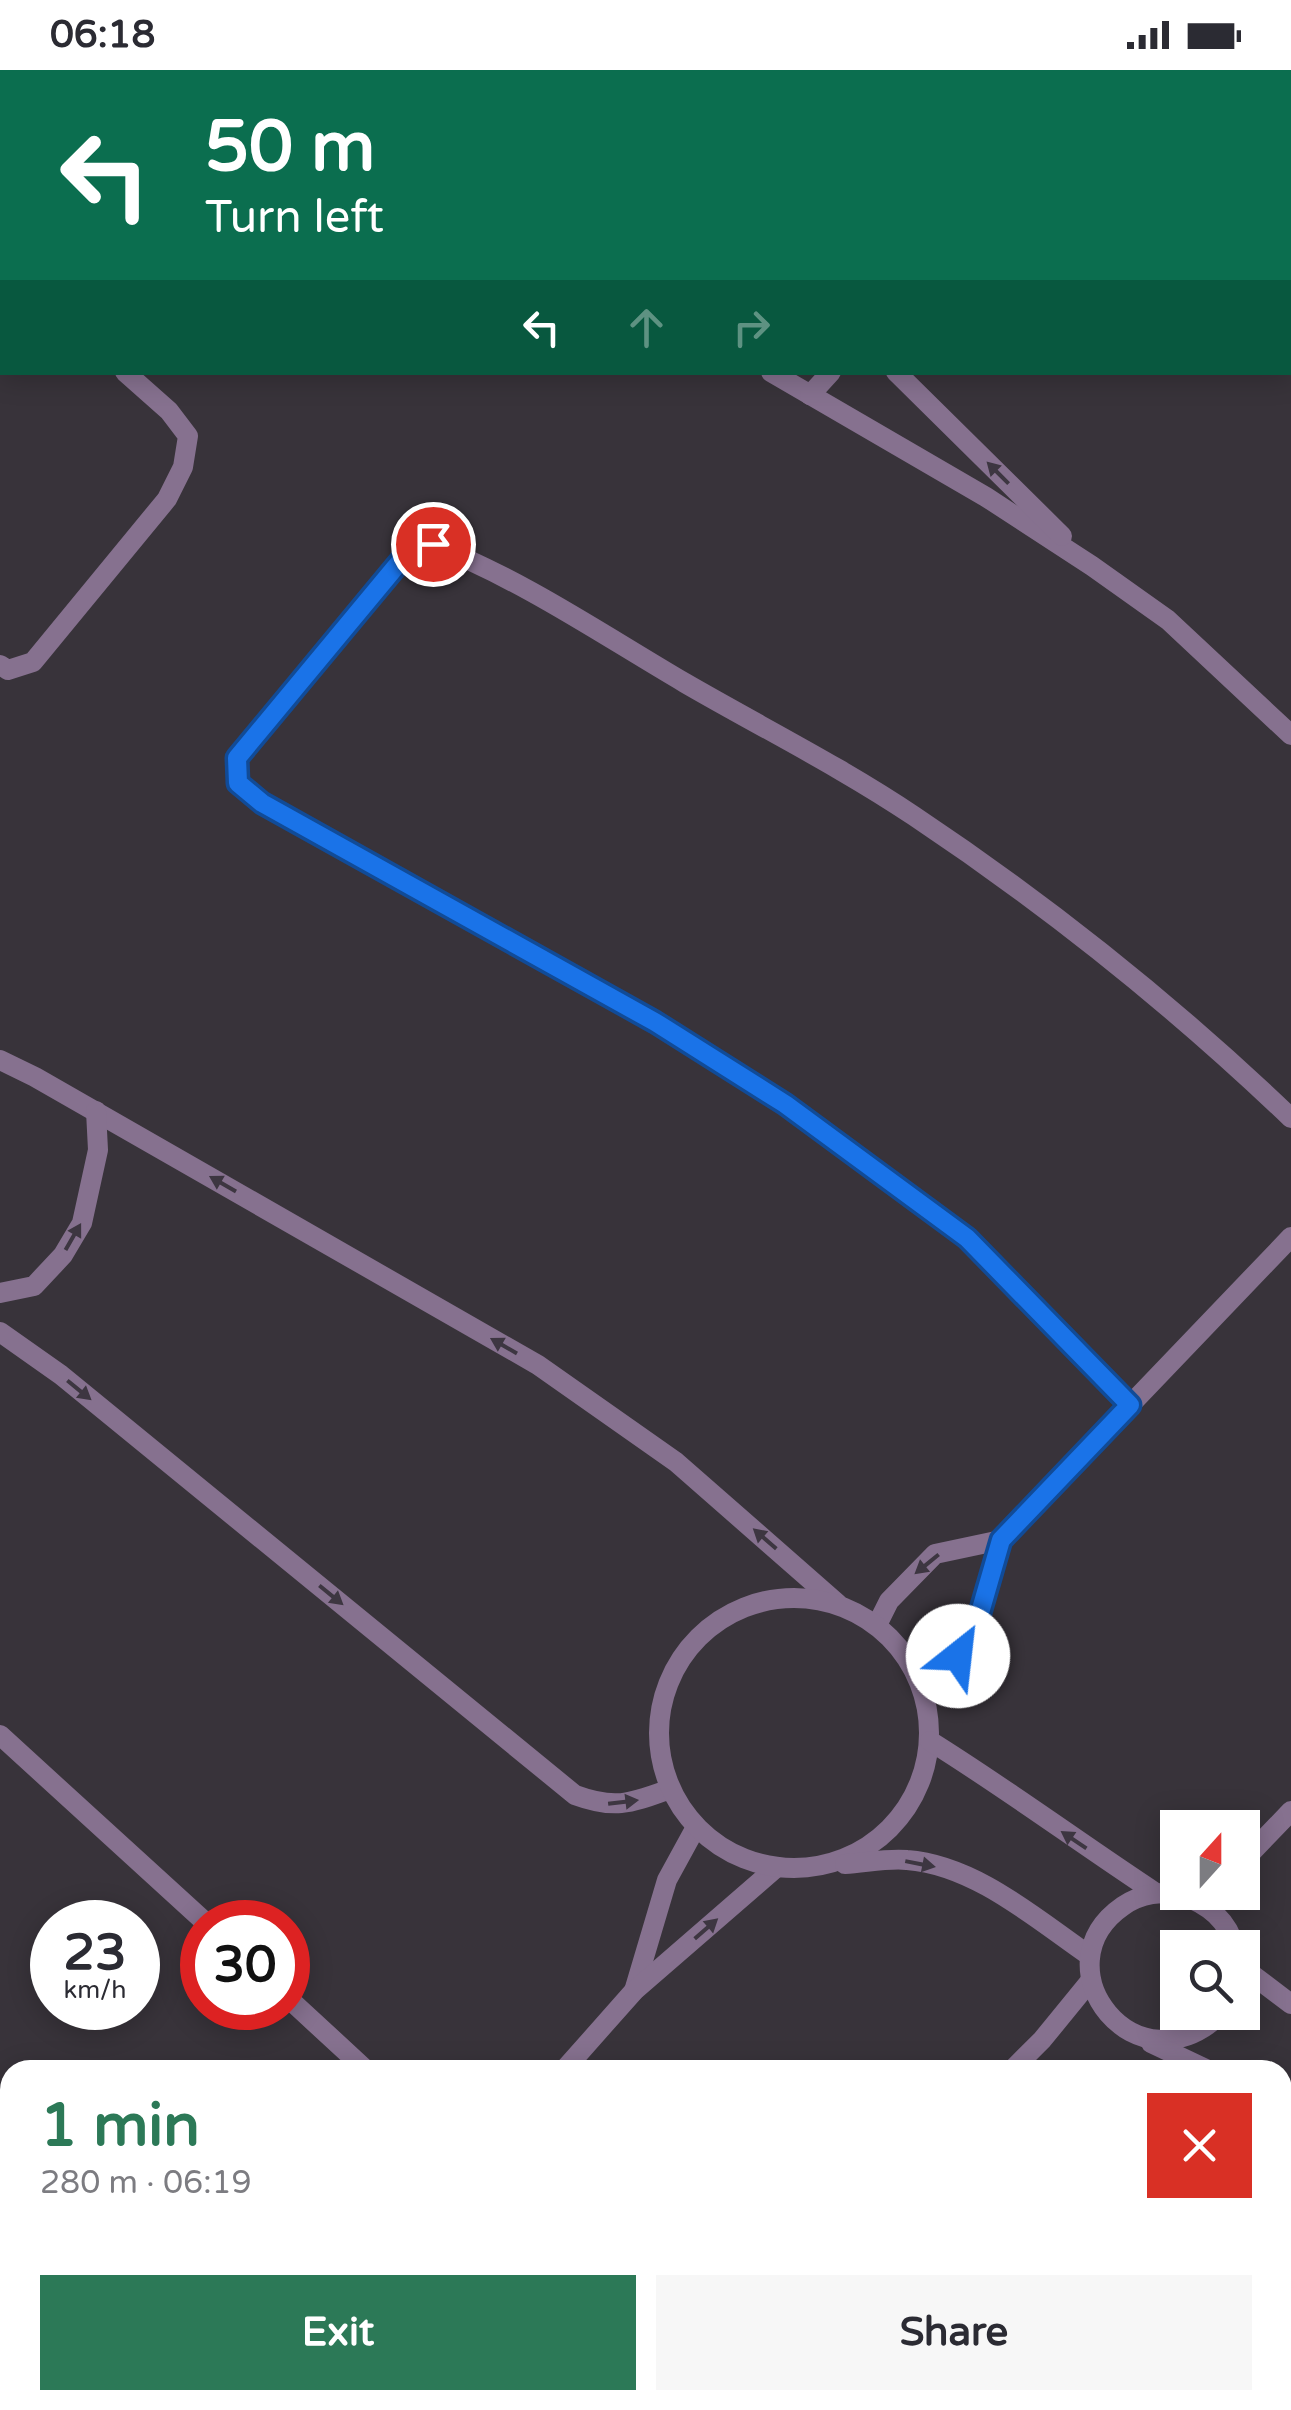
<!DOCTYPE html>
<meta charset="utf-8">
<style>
body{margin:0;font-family:"Varela Round",sans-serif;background:#f7f7f7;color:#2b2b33;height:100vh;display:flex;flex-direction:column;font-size:38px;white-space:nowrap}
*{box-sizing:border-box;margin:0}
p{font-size:32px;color:#7c7c81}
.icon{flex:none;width:55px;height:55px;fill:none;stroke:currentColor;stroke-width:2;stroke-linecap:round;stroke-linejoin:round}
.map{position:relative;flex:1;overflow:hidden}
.drawer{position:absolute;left:0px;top:1990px;width:1292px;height:350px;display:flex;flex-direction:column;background:#fff;border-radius:30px 30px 0 0;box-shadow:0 5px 25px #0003}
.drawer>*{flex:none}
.top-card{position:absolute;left:0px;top:0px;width:1292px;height:305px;box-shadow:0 5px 25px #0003;background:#0b6e4f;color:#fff;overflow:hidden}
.needle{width:65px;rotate:21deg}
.fabs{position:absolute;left:1160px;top:1740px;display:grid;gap:20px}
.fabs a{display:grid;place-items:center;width:100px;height:100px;border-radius:0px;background:#fff;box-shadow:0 5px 25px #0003;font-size:50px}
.speed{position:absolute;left:30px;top:1830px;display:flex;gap:20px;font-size:50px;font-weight:700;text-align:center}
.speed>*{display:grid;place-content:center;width:130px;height:130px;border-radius:50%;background:#fff;box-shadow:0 5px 25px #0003;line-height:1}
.speed small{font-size:25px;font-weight:400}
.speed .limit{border:15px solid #d22;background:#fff;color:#111}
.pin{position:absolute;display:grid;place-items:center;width:85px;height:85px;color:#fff;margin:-42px;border:5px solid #fff;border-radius:50%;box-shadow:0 2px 10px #0007}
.me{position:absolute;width:110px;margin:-55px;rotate:29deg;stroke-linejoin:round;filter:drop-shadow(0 0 8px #0008)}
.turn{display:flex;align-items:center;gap:35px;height:210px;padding:0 40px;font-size:45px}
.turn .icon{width:130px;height:130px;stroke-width:2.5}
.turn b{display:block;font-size:70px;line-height:85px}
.lanes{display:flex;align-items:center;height:95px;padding:0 40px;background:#0003;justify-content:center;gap:50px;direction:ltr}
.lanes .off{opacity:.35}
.round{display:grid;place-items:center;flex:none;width:105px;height:105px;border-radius:0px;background:#f7f7f7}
.headline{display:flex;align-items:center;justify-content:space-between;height:170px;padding:0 40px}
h1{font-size:60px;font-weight:700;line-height:75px;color:#2c7957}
.cta{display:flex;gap:20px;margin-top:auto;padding:20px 40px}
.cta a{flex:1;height:115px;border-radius:0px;background:#2c7957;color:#fff;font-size:40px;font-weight:700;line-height:115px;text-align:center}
.cta a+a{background:#f7f7f7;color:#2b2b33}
.status{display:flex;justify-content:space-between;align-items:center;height:70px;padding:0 50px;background:#fff;direction:ltr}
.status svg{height:28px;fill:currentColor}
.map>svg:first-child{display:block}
</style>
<div class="status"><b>06:18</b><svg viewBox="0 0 49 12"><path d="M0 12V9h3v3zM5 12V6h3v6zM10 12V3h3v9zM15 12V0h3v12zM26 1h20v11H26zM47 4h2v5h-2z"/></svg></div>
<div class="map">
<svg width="1291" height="2340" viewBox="0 0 1291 2340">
<rect width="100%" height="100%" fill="#38333a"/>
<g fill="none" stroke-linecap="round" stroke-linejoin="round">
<!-- minor -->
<g stroke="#86718f" stroke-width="20">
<path d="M258,0L261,2"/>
<path d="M411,2L413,0"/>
<path d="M716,2L718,0"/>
<path d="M1114,2L1116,0"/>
<path d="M0,191L2,193"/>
<path d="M1290,238L1291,239"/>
<path d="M771,302L986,427L1092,496L1168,550L1291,665"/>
<path d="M896,302L1062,466"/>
<path d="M810,325L831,302"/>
<path d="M0,595L8,600L33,592L167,429L183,397L188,366L169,341L125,302"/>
<path d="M1130,1335L967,1168L785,1034L655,952L262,733L238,713L237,688L403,488L433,475C521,509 603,565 685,613C761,657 841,697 914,746C1049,836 1174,936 1291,1048"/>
<path d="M877,1555L889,1531L935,1484L1001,1470"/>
<path d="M926,1627L975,1560L1001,1470L1291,1167"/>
<path d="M0,1665L205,1852"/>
<path d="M1242,1792L1291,1741"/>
<path d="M1203,1834L1213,1822"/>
<path d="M634,1921L667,1810L696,1757"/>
<path d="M288,1928L366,2000"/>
<path d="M564,2000L634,1921L777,1797"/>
<path d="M1012,2000L1042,1970L1091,1910"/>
<path d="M0,2081L10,2090"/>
<path d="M1098,2330L1113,2340"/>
<path d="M259,2340L268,2330"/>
<path d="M687,2340L697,2330"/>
</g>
<!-- tertiary -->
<g stroke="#86718f" stroke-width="20">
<path d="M0,990L35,1007L538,1295L676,1392L838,1534"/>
<path d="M0,1223L34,1216L63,1185L82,1153L98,1080L96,1041"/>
<path d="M0,1262L61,1305L575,1725C616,1740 631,1733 670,1719"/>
<circle cx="794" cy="1663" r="135"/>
<path d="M930,1671C1007,1719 1080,1773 1156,1823"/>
<path d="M845,1794C865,1793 887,1788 907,1790C975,1795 1036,1849 1090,1886"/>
<path d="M1242,1897L1291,1934"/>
<path d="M1223,1942C1137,2027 1036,1896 1123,1836C1140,1824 1163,1820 1182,1826C1208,1833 1229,1852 1235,1878"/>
<path d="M1151,1973L1208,2000"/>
<path d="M1282,2044L1291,2049"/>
</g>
</g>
<!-- one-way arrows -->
<defs><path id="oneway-solid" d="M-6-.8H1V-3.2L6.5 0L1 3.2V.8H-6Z" transform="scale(2.5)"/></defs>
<g fill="#3d3641">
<use href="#oneway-solid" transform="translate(998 403) rotate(-135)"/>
<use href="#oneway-solid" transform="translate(223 1114) rotate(-150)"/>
<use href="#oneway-solid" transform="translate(73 1167) rotate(-60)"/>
<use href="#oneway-solid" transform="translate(504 1276) rotate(-150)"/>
<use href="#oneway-solid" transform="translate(79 1320) rotate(39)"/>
<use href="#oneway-solid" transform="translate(765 1469) rotate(-139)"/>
<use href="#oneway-solid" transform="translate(927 1494) rotate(141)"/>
<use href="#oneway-solid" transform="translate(331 1525) rotate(39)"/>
<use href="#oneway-solid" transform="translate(623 1732) rotate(-7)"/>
<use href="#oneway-solid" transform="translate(1074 1770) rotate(-146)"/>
<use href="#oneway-solid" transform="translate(920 1794) rotate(11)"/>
<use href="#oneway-solid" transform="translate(706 1859) rotate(-41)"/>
</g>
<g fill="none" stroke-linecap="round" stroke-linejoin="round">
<defs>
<path id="route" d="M433,474L403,488L237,688L238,713L262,733L655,952L785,1034L967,1168L1130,1335L1001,1470L975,1560L958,1586"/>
</defs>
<!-- route casing -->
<use href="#route" stroke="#114b97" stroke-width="25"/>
<!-- route -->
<use href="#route" stroke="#1a73e8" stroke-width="18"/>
</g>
</svg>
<div class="fabs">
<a><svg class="needle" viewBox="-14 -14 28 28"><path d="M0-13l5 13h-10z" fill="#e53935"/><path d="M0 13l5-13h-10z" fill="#7c7c81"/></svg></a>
<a><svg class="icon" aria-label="search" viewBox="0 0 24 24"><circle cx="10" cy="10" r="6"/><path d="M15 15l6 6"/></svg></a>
</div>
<div class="speed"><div>23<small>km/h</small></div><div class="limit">30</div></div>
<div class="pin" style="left:433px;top:474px;background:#d93025"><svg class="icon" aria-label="arrive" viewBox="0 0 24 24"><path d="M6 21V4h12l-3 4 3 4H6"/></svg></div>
<svg class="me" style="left:958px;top:1586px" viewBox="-20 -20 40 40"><circle r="19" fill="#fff"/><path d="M0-13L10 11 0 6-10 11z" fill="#1a73e8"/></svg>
<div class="top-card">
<div class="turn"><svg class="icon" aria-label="left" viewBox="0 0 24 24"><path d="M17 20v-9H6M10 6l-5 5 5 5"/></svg><div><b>50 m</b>Turn left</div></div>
<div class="lanes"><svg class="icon" aria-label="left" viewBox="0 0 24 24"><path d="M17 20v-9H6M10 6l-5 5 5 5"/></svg><svg class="icon off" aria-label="ahead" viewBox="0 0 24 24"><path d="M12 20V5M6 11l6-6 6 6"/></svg><svg class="icon off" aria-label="right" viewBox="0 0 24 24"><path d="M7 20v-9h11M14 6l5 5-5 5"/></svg></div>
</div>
<section class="drawer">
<div class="headline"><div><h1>1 min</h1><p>280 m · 06:19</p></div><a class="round" style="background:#d93025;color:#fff"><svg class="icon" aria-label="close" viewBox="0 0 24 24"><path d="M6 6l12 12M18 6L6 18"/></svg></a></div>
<div class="cta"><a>Exit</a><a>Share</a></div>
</section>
</div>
